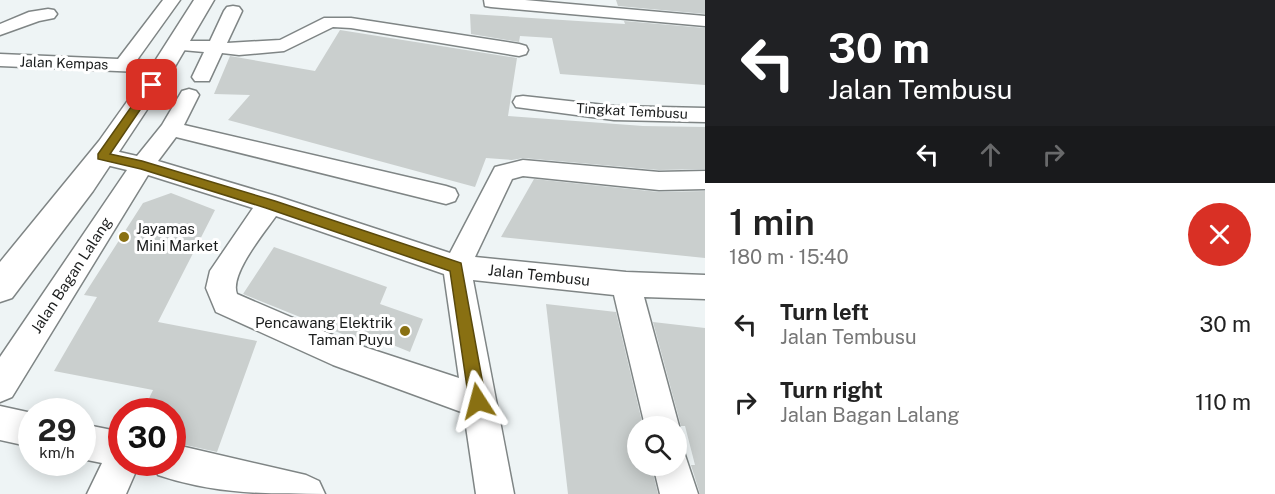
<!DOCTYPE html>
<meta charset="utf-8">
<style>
body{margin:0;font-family:"Public Sans",sans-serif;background:#f6f6f6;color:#222;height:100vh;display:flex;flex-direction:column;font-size:22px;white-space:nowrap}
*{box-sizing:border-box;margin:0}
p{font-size:20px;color:#767676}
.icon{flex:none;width:33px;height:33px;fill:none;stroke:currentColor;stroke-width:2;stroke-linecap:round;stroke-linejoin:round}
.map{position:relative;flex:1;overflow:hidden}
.side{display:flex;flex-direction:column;background:#fff;width:570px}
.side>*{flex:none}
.banner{background:#202124;color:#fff;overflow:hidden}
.buttons{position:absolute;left:627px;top:416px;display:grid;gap:12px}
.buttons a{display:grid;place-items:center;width:60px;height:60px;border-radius:50%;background:#fff;box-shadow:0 3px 15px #0003;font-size:30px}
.speed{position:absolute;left:18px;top:398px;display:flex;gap:12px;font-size:30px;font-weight:700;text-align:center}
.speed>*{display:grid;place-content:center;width:78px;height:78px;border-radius:50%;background:#fff;box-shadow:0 3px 15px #0003;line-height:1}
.speed small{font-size:15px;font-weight:400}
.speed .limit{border:9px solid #d22;background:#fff;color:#111}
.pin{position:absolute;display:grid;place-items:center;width:51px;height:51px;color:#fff;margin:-26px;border-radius:12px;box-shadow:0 3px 9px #0006}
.me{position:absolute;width:66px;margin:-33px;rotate:351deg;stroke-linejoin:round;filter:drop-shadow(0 0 4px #0008)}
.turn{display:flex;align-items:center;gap:21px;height:126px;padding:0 24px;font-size:27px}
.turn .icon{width:78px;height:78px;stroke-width:2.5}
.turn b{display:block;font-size:42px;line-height:51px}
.lanes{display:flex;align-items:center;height:57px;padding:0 24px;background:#0003;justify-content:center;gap:30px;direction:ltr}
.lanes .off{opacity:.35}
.round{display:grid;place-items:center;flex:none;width:63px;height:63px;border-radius:32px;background:#f6f6f6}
.headline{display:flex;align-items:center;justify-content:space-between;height:102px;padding:0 24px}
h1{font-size:36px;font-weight:600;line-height:45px}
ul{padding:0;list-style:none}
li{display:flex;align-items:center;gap:18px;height:78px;padding:0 24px}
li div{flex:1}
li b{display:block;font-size:22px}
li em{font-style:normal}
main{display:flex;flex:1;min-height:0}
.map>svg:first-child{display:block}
</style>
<main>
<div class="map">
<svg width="705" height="494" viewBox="0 0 705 494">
<rect width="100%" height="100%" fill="#eef4f5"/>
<!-- building -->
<g fill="#cacfce">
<path d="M616,0H705V14L618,6Z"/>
<path d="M470,14L625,24L624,21L705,28V85L560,74L552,38L520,36L519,42L471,34Z"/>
<path d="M340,30L517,58L508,116L643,126L705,127V169L659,170L523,158L512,160L486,158L475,187L228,120L250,95L214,94L230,56L315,71Z"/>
<path d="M534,179L659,192L705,191V258L501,237Z"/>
<path d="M171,193L215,210L158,322L257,341L217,452L172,442V411H143L153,390L54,371L97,297L84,295L143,203Z"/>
<path d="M274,247L387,287L380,304L423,319L410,352L366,334L362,342L243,294Z"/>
<path d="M546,304L616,312L643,426H638V465H651L658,494H568Z"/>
<path d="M653,322L705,328V494H700L691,465H695L685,426H681Z"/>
</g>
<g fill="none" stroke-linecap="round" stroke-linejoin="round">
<defs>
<g id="minor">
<path d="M163,0H180L137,60L171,63L174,67L171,71L164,73L0,66V54L118,59Z"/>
<path d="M484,0H525L705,16V26L491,7L485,6Z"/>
<path d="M233,6L239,7L242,11L227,43L280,40L324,18H351L519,44L526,46L528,50L526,54L519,56L351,28L333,27L284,51L239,55L222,53L209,81H195L192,77L204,52L171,49L169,45L171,41H210L224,11L227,7Z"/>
<path d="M48,9L54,10L57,14L54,18L39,21L0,35V24L29,12Z"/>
<path d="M189,89L196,91L199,95L184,125L446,186L455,189L458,195L455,201L446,204L176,137L158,161L279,197L450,253L495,167L523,160L659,172L705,171V189L659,190L523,176L512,179L475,257L626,272L705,275V299L644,297L679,426L676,433V426H645L614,295L473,280L514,494H476L464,413L333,365L216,312L206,288L210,271L253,208L148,175L12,397L0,402V357L127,170L94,162L90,156L94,150L102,148L137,156L162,125L182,91ZM276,216L444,274L459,378L349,342L237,294C229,275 264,233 276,216Z"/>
<path d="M523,96L614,106L705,108V122L614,120L516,107L513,102L516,97Z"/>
<path d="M0,406L32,413V447L0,440Z"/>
<path d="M82,424L122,432V462H140L126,494H87L102,463L82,459Z"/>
<path d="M172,444L306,475L319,481L325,494C266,494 214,494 158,475L153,462H172Z"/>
<path d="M676,449L684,452L698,494H660L653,465H676Z"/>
</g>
<path id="major" d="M194,0H214L170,75L93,191L12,298L0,302V262L99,141L146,75Z"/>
</defs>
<!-- minor casing -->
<use href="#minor" stroke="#7f8585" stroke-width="3"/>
<!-- major casing -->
<use href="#major" stroke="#7f8585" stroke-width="3"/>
<!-- minor -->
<use href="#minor" fill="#fff" fill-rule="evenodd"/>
<!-- major -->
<use href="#major" fill="#fff" fill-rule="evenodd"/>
</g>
<!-- route -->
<path fill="#897012" stroke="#59490c" stroke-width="1.5" d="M148,83L157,85L110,154L142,161L275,201L461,263L486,401L484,407L478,409L472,407L469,401L450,271L266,208L141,169L98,159V154Z"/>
<!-- markers -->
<g fill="#897012" stroke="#fff" stroke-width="2">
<circle cx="124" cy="237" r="6"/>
<circle cx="405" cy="331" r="6"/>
</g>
<g text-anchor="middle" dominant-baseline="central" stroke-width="6" stroke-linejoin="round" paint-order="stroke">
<!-- far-street labels -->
<g font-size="14" fill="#1b1d1d" stroke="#fff">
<text transform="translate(64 63) rotate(2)">Jalan Kempas</text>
<text transform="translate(632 111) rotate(3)">Tingkat Tembusu</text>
</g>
<!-- poi labels -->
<g font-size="15" fill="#1b1d1d" stroke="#fff" text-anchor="start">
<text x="136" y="228">Jayamas<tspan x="136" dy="17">Mini Market</tspan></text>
<text x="393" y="322" text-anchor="end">Pencawang Elektrik<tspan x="393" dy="17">Taman Puyu</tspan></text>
</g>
<!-- street labels -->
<g font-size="15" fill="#1b1d1d" stroke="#fff">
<text transform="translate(71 275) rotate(-57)">Jalan Bagan Lalang</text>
<text transform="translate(539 275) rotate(6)">Jalan Tembusu</text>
</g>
</g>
</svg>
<div class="buttons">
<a><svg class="icon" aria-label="search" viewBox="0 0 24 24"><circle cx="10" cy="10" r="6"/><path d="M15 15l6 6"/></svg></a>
</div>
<div class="speed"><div>29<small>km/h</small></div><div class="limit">30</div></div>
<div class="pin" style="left:152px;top:85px;background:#d93025"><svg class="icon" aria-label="arrive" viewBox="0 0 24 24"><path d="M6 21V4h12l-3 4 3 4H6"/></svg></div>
<svg class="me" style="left:478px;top:401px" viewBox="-20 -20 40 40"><path d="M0-17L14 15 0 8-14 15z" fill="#897012" stroke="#fff" stroke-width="4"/></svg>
</div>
<section class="side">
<div class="banner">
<div class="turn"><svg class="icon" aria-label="left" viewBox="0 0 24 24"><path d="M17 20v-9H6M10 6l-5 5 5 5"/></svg><div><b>30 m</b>Jalan Tembusu</div></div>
<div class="lanes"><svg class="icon" aria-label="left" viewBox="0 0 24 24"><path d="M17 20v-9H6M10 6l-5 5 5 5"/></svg><svg class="icon off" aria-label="ahead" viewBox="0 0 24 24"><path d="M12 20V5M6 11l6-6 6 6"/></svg><svg class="icon off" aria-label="right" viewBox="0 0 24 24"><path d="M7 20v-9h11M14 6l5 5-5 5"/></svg></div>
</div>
<div class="headline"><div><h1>1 min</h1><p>180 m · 15:40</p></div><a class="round" style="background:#d93025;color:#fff"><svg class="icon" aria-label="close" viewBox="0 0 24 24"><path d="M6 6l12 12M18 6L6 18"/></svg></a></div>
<ul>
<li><svg class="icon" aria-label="left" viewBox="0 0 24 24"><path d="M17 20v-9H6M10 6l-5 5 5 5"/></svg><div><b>Turn left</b><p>Jalan Tembusu</p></div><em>30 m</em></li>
<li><svg class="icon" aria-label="right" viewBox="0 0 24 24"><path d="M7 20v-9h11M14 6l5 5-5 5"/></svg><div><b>Turn right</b><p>Jalan Bagan Lalang</p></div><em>110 m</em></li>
</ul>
</section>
</main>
